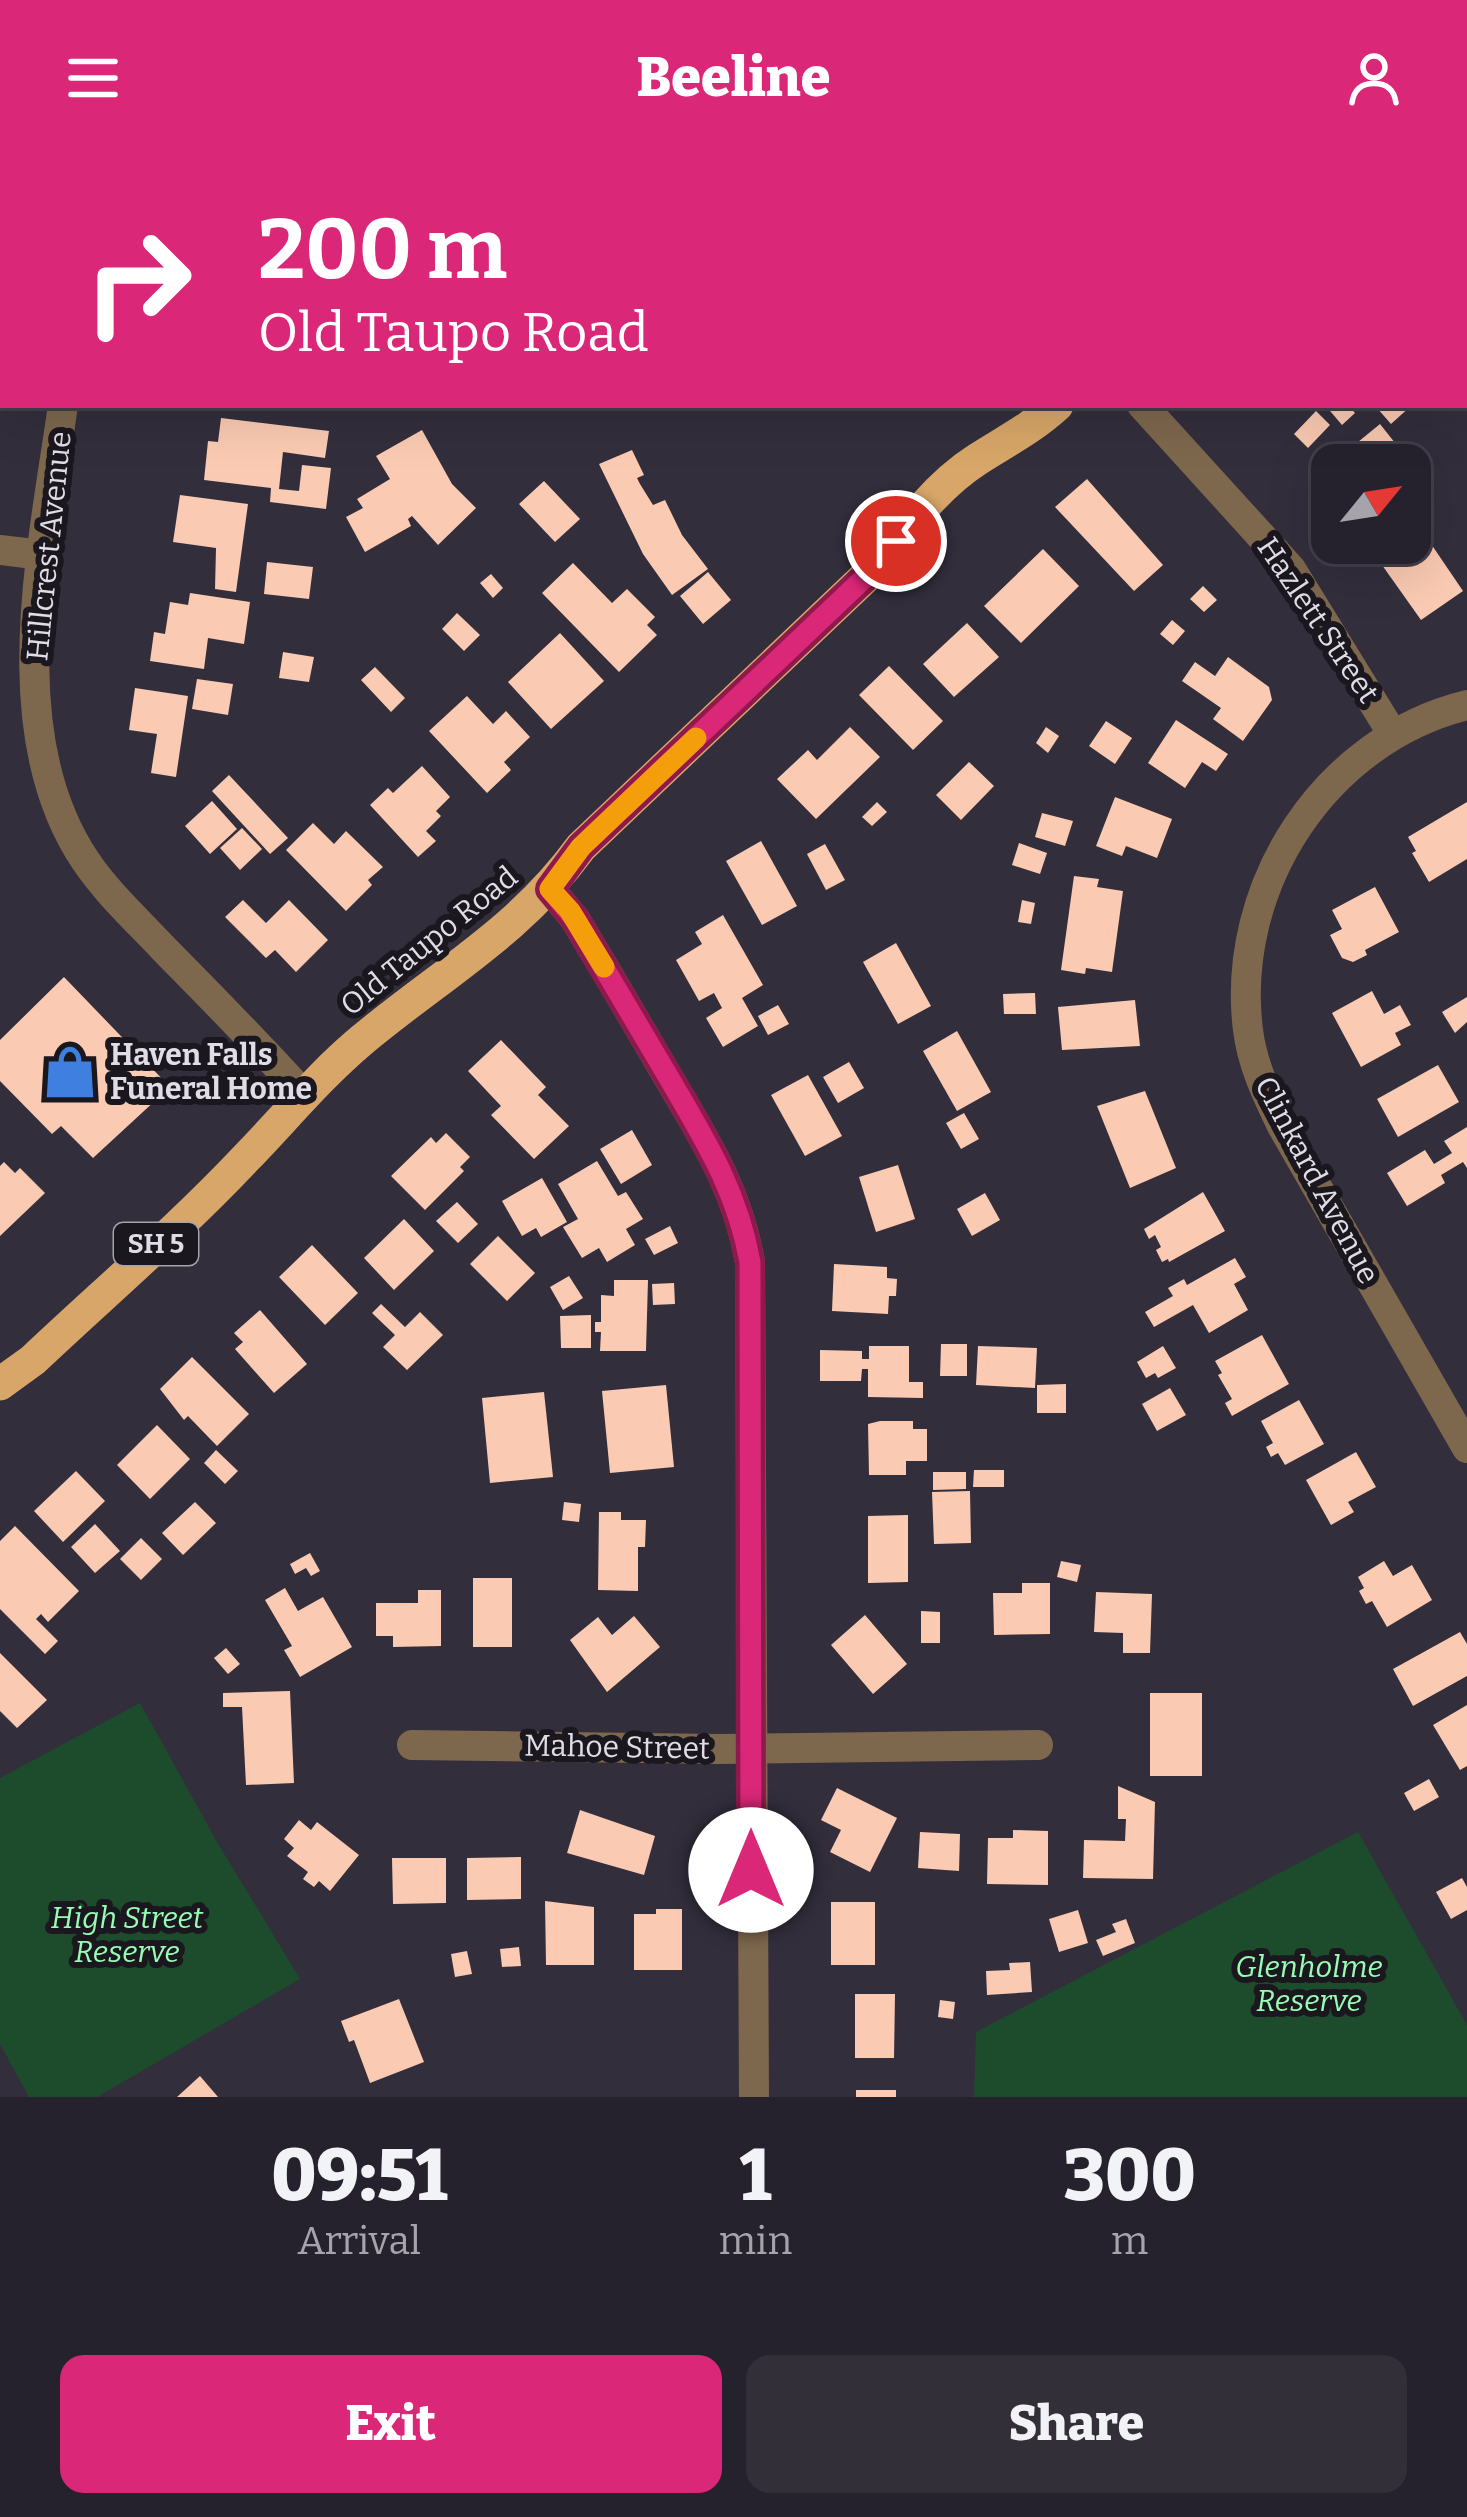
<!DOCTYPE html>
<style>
body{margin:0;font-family:Bitter,serif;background:#322f39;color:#f1f3f6;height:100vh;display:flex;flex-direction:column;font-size:45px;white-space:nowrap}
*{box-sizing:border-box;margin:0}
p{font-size:39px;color:#a4a4aa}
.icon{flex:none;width:66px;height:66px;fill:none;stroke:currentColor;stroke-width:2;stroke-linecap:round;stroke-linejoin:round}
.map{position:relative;height:1941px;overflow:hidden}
.sheet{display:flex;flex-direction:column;background:#26222d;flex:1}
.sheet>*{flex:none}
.top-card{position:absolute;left:0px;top:0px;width:1467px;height:252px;box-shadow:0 12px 48px #0002,0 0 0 3px #423f49;background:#db2777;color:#fff;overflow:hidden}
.needle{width:78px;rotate:60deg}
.tools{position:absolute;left:1311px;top:288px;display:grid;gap:24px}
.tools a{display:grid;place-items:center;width:120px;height:120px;border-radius:24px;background:#26222d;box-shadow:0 12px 48px #0002,0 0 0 3px #423f49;font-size:60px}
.pin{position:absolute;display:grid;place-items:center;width:102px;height:102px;color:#fff;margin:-51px;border:6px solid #fff;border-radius:50%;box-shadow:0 3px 12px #0007}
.me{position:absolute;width:132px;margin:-66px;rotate:0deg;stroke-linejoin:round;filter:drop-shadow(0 0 9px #0008)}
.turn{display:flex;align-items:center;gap:42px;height:252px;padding:0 60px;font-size:54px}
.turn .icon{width:156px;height:156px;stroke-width:2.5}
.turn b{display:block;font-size:84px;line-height:102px}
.eta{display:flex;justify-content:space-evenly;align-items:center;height:204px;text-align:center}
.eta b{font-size:72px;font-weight:800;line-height:84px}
.button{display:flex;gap:24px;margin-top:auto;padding:24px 60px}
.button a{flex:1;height:138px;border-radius:24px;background:#db2777;color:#fff;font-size:48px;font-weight:800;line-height:138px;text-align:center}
.button a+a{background:#322f39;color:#f1f3f6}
header{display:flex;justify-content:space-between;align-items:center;height:156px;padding:0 60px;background:#db2777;color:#fff;font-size:54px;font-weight:800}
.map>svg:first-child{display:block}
</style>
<header><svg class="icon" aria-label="menu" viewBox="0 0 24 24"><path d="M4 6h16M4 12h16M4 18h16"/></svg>Beeline<svg class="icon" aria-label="person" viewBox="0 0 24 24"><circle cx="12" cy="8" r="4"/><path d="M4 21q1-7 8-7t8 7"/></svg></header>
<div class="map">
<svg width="1467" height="1941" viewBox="0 0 1467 1941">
<rect width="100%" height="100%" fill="#332e3c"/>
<!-- green -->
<g fill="#1d4c2d">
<path d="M140,1547L217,1686L300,1823L97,1941H29L0,1888V1622Z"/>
<path d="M1358,1676L1467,1869V1941H974L976,1876Z"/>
</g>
<!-- building -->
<g fill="#facab2">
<path d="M1325,249H1348L1355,257L1342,269Z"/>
<path d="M1380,249H1412L1391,268L1377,252Z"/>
<path d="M1316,255L1330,269L1308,292L1294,278Z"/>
<path d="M221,262L329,275L325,302L283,296L279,333L299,335L302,309L331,312L326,353L270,346L271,332L204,324L208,285L218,286Z"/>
<path d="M1380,268L1403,297L1393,305L1396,309H1340L1336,304Z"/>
<path d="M422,274L452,328L476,352L438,389L412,360L408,363L411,370L365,396L346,361L363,352L357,343L390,323L376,300Z"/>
<path d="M632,294L644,319L637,322L640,328L653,349L665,344L682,379L708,413L672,439L643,398L599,308Z"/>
<path d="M1087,323L1163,409L1134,435L1055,351Z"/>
<path d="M544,325L580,363L555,386L519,348Z"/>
<path d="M180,339L248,348L236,436L215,433L216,392L173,386Z"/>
<path d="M1425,379L1463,435L1421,464L1382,409Z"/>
<path d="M1043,393L1079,430L1021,487L984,450Z"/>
<path d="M267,406L313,411L309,443L264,438Z"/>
<path d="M573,407L612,447L627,433L655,461L647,469L657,479L619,516L542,437Z"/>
<path d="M708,416L731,444L703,468L680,440Z"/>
<path d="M491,418L503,432L493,442L480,427Z"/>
<path d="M1203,430L1217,444L1204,456L1190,443Z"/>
<path d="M190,437L250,446L244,488L208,482L204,513L150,505L154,476L165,478L170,446L188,449Z"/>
<path d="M457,457L480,479L464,495L442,473Z"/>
<path d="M1172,464L1185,475L1173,489L1160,478Z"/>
<path d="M967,467L999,501L954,541L923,508Z"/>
<path d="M560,477L604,525L551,573L508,526Z"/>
<path d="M283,496L314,501L309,526L279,522Z"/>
<path d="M1228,501L1269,531L1272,544L1243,585L1213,563L1221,552L1182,525L1195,506L1215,520Z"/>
<path d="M889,510L943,565L913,594L859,539Z"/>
<path d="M375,511L405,542L391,556L361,524Z"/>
<path d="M197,523L233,528L228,559L192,553Z"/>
<path d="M135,532L188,540L176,621L151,617L157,578L129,574Z"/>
<path d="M467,540L493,568L506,555L530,581L504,606L511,614L487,637L429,575Z"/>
<path d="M1176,564L1228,598L1216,615L1202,606L1185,632L1148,607Z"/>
<path d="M1106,565L1132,582L1115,608L1089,590Z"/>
<path d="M850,571L880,601L816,663L777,623L808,594L817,604Z"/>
<path d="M1046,571L1059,580L1048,597L1036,587Z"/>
<path d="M969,606L994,630L961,664L936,639Z"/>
<path d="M422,610L450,641L436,655L441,660L426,675L436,685L418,701L370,649L388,632L393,637Z"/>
<path d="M229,619L288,682L270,698L212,635Z"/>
<path d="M1115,641L1172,663L1157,702L1126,690L1122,700L1096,690Z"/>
<path d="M212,645L237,673L210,698L185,670Z"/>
<path d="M877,646L887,656L872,670L862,661Z"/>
<path d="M1467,646V703L1429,726L1412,697L1416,695L1408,681Z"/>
<path d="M1042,657L1073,665L1065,690L1035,681Z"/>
<path d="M313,667L334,688L346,675L383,711L368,724L372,729L346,755L286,694Z"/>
<path d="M242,672L262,693L240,714L220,692Z"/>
<path d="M761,685L797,750L762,769L726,705Z"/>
<path d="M1019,687L1047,697L1040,718L1012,709Z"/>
<path d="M825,688L845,724L826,734L807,698Z"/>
<path d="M1074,720L1099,723L1097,731L1123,735L1112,816L1086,812L1085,818L1061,814Z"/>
<path d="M1375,731L1399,776L1365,794L1367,799L1353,806L1342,802L1330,779L1342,773L1332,754Z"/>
<path d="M243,744L266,767L289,744L328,784L296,816L275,794L266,802L225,761Z"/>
<path d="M1022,744L1035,747L1031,768L1018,766Z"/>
<path d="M723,759L763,829L742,842L758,870L723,891L706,862L722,852L714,837L699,845L676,804L702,788L695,776Z"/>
<path d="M896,787L931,850L898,868L863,806Z"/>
<path d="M64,821L170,931L93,1002L61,970L52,978L0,925V884Z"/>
<path d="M1372,835L1384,858L1400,849L1411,869L1395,877L1401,889L1361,911L1332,857Z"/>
<path d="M1035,837L1036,858H1004L1003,838Z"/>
<path d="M1467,841V866L1455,877L1442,856Z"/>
<path d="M1135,844L1140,890L1062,894L1058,851Z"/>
<path d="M778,849L789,868L768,879L758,860Z"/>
<path d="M957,875L991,936L957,955L923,895Z"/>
<path d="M501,884L546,931L538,939L569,970L534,1003L491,959L501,950L468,915Z"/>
<path d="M849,906L864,932L838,947L823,921Z"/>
<path d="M1438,909L1459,946L1398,981L1377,943Z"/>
<path d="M808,919L842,980L805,1000L771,939Z"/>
<path d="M1145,935L1176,1012L1130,1032L1097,950Z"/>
<path d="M964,957L979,983L961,993L946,967Z"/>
<path d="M1467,971V1012L1463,1006L1441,1019L1445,1027L1407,1050L1387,1017L1425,994L1434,1008L1452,997L1444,985Z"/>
<path d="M632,974L652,1009L621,1028L600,993Z"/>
<path d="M446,977L470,1001L460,1011L464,1015L425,1054L391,1020L431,981L436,987Z"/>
<path d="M597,1005L618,1040L626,1036L643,1063L626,1073L635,1089L607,1106L599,1092L582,1102L563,1071L578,1063L558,1028Z"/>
<path d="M4,1006L15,1017L20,1012L45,1037L0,1080V1010Z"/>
<path d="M898,1009L915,1063L876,1076L859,1021Z"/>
<path d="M542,1022L567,1066L541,1081L536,1072L522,1080L502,1045Z"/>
<path d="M1203,1036L1225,1075L1169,1106L1168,1103L1162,1106L1156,1094L1161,1091L1155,1079L1149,1083L1144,1073Z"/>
<path d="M985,1037L1000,1064L972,1080L957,1053Z"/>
<path d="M457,1046L478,1068L458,1087L436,1065Z"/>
<path d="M404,1063L434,1095L394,1134L364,1102Z"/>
<path d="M670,1070L678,1087L654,1099L645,1083Z"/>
<path d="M498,1080L535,1117L507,1145L470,1108Z"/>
<path d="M312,1089L358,1137L325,1169L279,1121Z"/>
<path d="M1235,1102L1246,1121L1234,1128L1248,1154L1209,1177L1193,1149L1154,1171L1145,1156L1173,1140L1168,1132L1184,1123L1187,1129Z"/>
<path d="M834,1108L887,1111V1122L897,1123L896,1140H889L888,1158L832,1155Z"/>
<path d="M569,1120L583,1142L563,1154L550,1131Z"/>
<path d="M614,1124H648L646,1195H600L601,1176H595V1166H601V1139L614,1140Z"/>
<path d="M674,1127L675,1148L653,1149L652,1128Z"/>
<path d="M381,1148L405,1171L420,1156L443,1179L407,1214L383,1191L395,1179L372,1157Z"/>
<path d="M260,1154L307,1208L274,1237L235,1193L243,1186L234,1177Z"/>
<path d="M591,1159V1192H561L560,1160Z"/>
<path d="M1262,1179L1289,1228L1232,1260L1225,1247L1232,1243L1218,1219L1222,1217L1215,1205Z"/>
<path d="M941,1188H967V1220H940Z"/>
<path d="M869,1190H909V1226H923V1242L868,1241V1213H862L861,1225H820V1194L862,1195V1203H869Z"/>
<path d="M978,1190L1037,1192L1035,1232L976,1229Z"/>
<path d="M1163,1190L1176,1212L1158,1222L1155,1217L1146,1222L1137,1206Z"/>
<path d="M192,1201L249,1258L217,1290L188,1260L184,1264L160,1233Z"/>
<path d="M1066,1228V1257H1037V1229Z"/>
<path d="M666,1229L674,1311L610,1317L602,1235Z"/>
<path d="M1170,1232L1186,1259L1157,1275L1142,1248Z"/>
<path d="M544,1236L553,1321L490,1327L482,1242Z"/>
<path d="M1299,1244L1324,1288L1285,1309L1278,1297L1271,1301L1266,1291L1273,1287L1261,1265Z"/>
<path d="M880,1265H913V1273H927V1305H906V1319H869L868,1268Z"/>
<path d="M157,1269L190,1303L150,1343L117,1309Z"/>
<path d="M216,1294L238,1315L225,1328L204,1307Z"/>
<path d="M1356,1296L1376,1331L1348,1346L1354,1356L1331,1369L1306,1324Z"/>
<path d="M974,1314H1004V1331H973Z"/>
<path d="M76,1315L105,1345L63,1386L34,1355Z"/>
<path d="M933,1316H966V1333L933,1334Z"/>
<path d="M970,1335L971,1387L934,1388L932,1336Z"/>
<path d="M195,1346L216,1367L183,1399L162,1377Z"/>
<path d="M564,1346L581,1348L579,1366L562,1364Z"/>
<path d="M599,1356H621V1364H646L645,1391H638V1435L598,1434Z"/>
<path d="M908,1359V1426L868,1427V1360Z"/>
<path d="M95,1368L120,1395L95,1417L71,1391Z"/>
<path d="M15,1370L79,1435L48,1466L41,1458L36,1463L58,1485L45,1498L0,1453V1385Z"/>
<path d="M141,1382L162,1403L141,1424L120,1403Z"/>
<path d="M310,1397L320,1415L311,1420L306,1412L295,1418L290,1408Z"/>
<path d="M1061,1405L1081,1409L1077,1426L1057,1421Z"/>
<path d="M1384,1405L1393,1420L1412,1409L1432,1444L1387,1471L1372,1445L1366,1448L1359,1435L1364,1432L1358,1421Z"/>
<rect x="473" y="1422" width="39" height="69"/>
<path d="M1022,1427H1050V1478L994,1479L993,1437H1022Z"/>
<path d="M285,1432L298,1455L323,1441L352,1491L300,1521L284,1494L292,1490L265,1444Z"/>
<path d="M418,1434H441V1490L393,1491V1480H376V1447H418Z"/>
<path d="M1096,1436L1152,1438L1150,1497H1123V1477L1094,1476Z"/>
<path d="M921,1455L940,1456V1487H921Z"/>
<path d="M865,1459L907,1508L873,1538L831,1489Z"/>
<path d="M634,1460L660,1491L607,1536L570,1484L598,1461L612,1479Z"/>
<path d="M1460,1476L1467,1488V1520L1413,1550L1393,1513Z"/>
<path d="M226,1492L240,1508L228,1518L214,1502Z"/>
<path d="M0,1497L47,1544L17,1572L0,1555Z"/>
<path d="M290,1535L294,1627L246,1629L242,1551H223V1537Z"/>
<rect x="1150" y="1537" width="52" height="83"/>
<path d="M1467,1549V1610L1460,1614L1433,1569Z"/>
<path d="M1429,1623L1439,1641L1414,1655L1404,1637Z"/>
<path d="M1118,1630L1155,1646L1153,1723L1083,1722L1084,1684L1125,1685L1126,1663H1118Z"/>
<path d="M837,1632L897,1662L870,1716L830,1696L841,1674L821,1664Z"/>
<path d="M580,1654L655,1680L644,1719L567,1697Z"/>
<path d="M299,1664L311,1674L317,1666L359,1699L330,1735L319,1725L314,1731L303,1723L308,1716L287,1700L294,1692L284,1683Z"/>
<path d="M1013,1674L1048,1675V1729L987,1728L988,1682H1013Z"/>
<path d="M920,1676L960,1678L959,1715L918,1712Z"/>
<path d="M521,1701V1743L467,1744V1702Z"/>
<path d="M392,1702H446V1747L393,1748Z"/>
<path d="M1462,1722L1467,1731V1754L1451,1763L1436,1736Z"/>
<path d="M545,1745L594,1751V1809H546Z"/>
<rect x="831" y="1746" width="44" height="63"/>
<path d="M656,1753H682V1814H634V1758H656Z"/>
<path d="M1078,1754L1088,1787L1059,1796L1049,1763Z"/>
<path d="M1126,1763L1135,1787L1103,1800L1096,1784L1116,1776L1112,1768Z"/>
<path d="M519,1791L521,1810L502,1811L500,1793Z"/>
<path d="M467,1795L472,1818L455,1821L451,1798Z"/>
<path d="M1030,1806L1032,1836L987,1839L986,1815L1010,1814L1009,1807Z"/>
<path d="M855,1838H895L894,1902H855Z"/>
<path d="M399,1843L424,1906L370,1927L354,1884L349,1886L341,1865Z"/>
<path d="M940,1844L955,1846L953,1863L938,1861Z"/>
<path d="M200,1920L218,1941H177Z"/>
<rect x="856" y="1934" width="40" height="7"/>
</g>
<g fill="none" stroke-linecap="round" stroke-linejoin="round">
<!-- minor -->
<g stroke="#7d674d" stroke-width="30">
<path d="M0,9L3,12"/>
<path d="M63,249C43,391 0,577 85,704C107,737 137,764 164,793C211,841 258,888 303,938"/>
<path d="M1142,249L1291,413L1392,577"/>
<path d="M0,394L42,399"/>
<path d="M1467,549C1325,584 1230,730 1248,874C1252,908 1267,939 1282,970L1467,1292"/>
<path d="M550,733L575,763C605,813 635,864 664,914C702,979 737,1031 750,1106L754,1941"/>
<path d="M412,1589L717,1593L1038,1589"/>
</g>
<!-- trunk -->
<g stroke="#d7a668" stroke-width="33">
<path d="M1301,3L1304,0"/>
<path d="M0,1228L33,1204C104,1137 179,1073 246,1002C285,962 319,920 362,884C441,818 519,776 581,691L879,408C907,370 937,329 978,303C1006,285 1032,272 1057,249"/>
</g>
</g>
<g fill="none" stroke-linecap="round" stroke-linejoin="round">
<defs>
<path id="route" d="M751,1714L750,1106C737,1034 705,984 669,922C638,869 606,816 575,763L550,733L581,691L879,408L896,385"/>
</defs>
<!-- route casing -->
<use href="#route" stroke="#8e194d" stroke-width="30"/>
<!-- route -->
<use href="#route" stroke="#db2777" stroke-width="21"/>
<!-- slow -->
<path stroke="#f59e0b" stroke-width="21" d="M604,811L570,755L550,733L581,691L696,582"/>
</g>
<!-- icons -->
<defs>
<symbol id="shop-bare" viewBox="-9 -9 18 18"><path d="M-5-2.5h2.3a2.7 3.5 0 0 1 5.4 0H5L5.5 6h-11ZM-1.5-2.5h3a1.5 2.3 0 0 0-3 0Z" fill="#3f7fe0" stroke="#1a171e" stroke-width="2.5" paint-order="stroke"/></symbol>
</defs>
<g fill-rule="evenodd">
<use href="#shop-bare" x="32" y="878" width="76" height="76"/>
</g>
<g text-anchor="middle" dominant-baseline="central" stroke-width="12" stroke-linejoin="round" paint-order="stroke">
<!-- shield labels -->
<rect fill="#1a171e" stroke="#a5a2ab" stroke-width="3" x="114" y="1067" width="84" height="42" rx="9"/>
<g font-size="27" font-weight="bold" fill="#e1dde7">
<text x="156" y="1088">SH 5</text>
</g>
<!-- street labels -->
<g font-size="30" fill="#e1dde7" stroke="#1a171e">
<text transform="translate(49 390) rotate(-84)">Hillcrest Avenue</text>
<text transform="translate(1318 464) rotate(56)">Hazlett Street</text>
<text transform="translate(429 785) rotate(-39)">Old Taupo Road</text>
<text transform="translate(1317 1024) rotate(62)">Clinkard Avenue</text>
<text transform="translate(617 1591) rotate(1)">Mahoe Street</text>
</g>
<!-- poi labels -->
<g font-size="30" font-weight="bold" fill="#e1dde7" stroke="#1a171e" text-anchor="start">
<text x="110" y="899">Haven Falls<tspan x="110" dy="34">Funeral Home</tspan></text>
</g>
<!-- park labels -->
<g font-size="30" font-style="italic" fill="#98fcb4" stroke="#1a171e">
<text x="127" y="1762">High Street<tspan x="127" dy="34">Reserve</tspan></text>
<text x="1309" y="1811">Glenholme<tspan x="1309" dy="34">Reserve</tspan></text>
</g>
</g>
</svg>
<div class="tools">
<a><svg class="needle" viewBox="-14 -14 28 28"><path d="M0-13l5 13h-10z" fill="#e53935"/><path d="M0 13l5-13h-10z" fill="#a4a4aa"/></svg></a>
</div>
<div class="pin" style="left:896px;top:385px;background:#d93025"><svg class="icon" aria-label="arrive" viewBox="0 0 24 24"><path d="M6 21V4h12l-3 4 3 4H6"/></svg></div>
<svg class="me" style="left:751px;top:1714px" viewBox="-20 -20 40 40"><circle r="19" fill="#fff"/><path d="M0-13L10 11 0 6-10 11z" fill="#db2777"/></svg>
<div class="top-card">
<div class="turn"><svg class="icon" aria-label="right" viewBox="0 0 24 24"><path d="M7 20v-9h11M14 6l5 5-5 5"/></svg><div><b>200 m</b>Old Taupo Road</div></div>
</div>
</div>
<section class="sheet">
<div class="eta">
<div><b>09:51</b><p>Arrival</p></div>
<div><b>1</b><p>min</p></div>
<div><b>300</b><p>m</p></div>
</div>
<div class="button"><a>Exit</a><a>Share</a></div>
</section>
